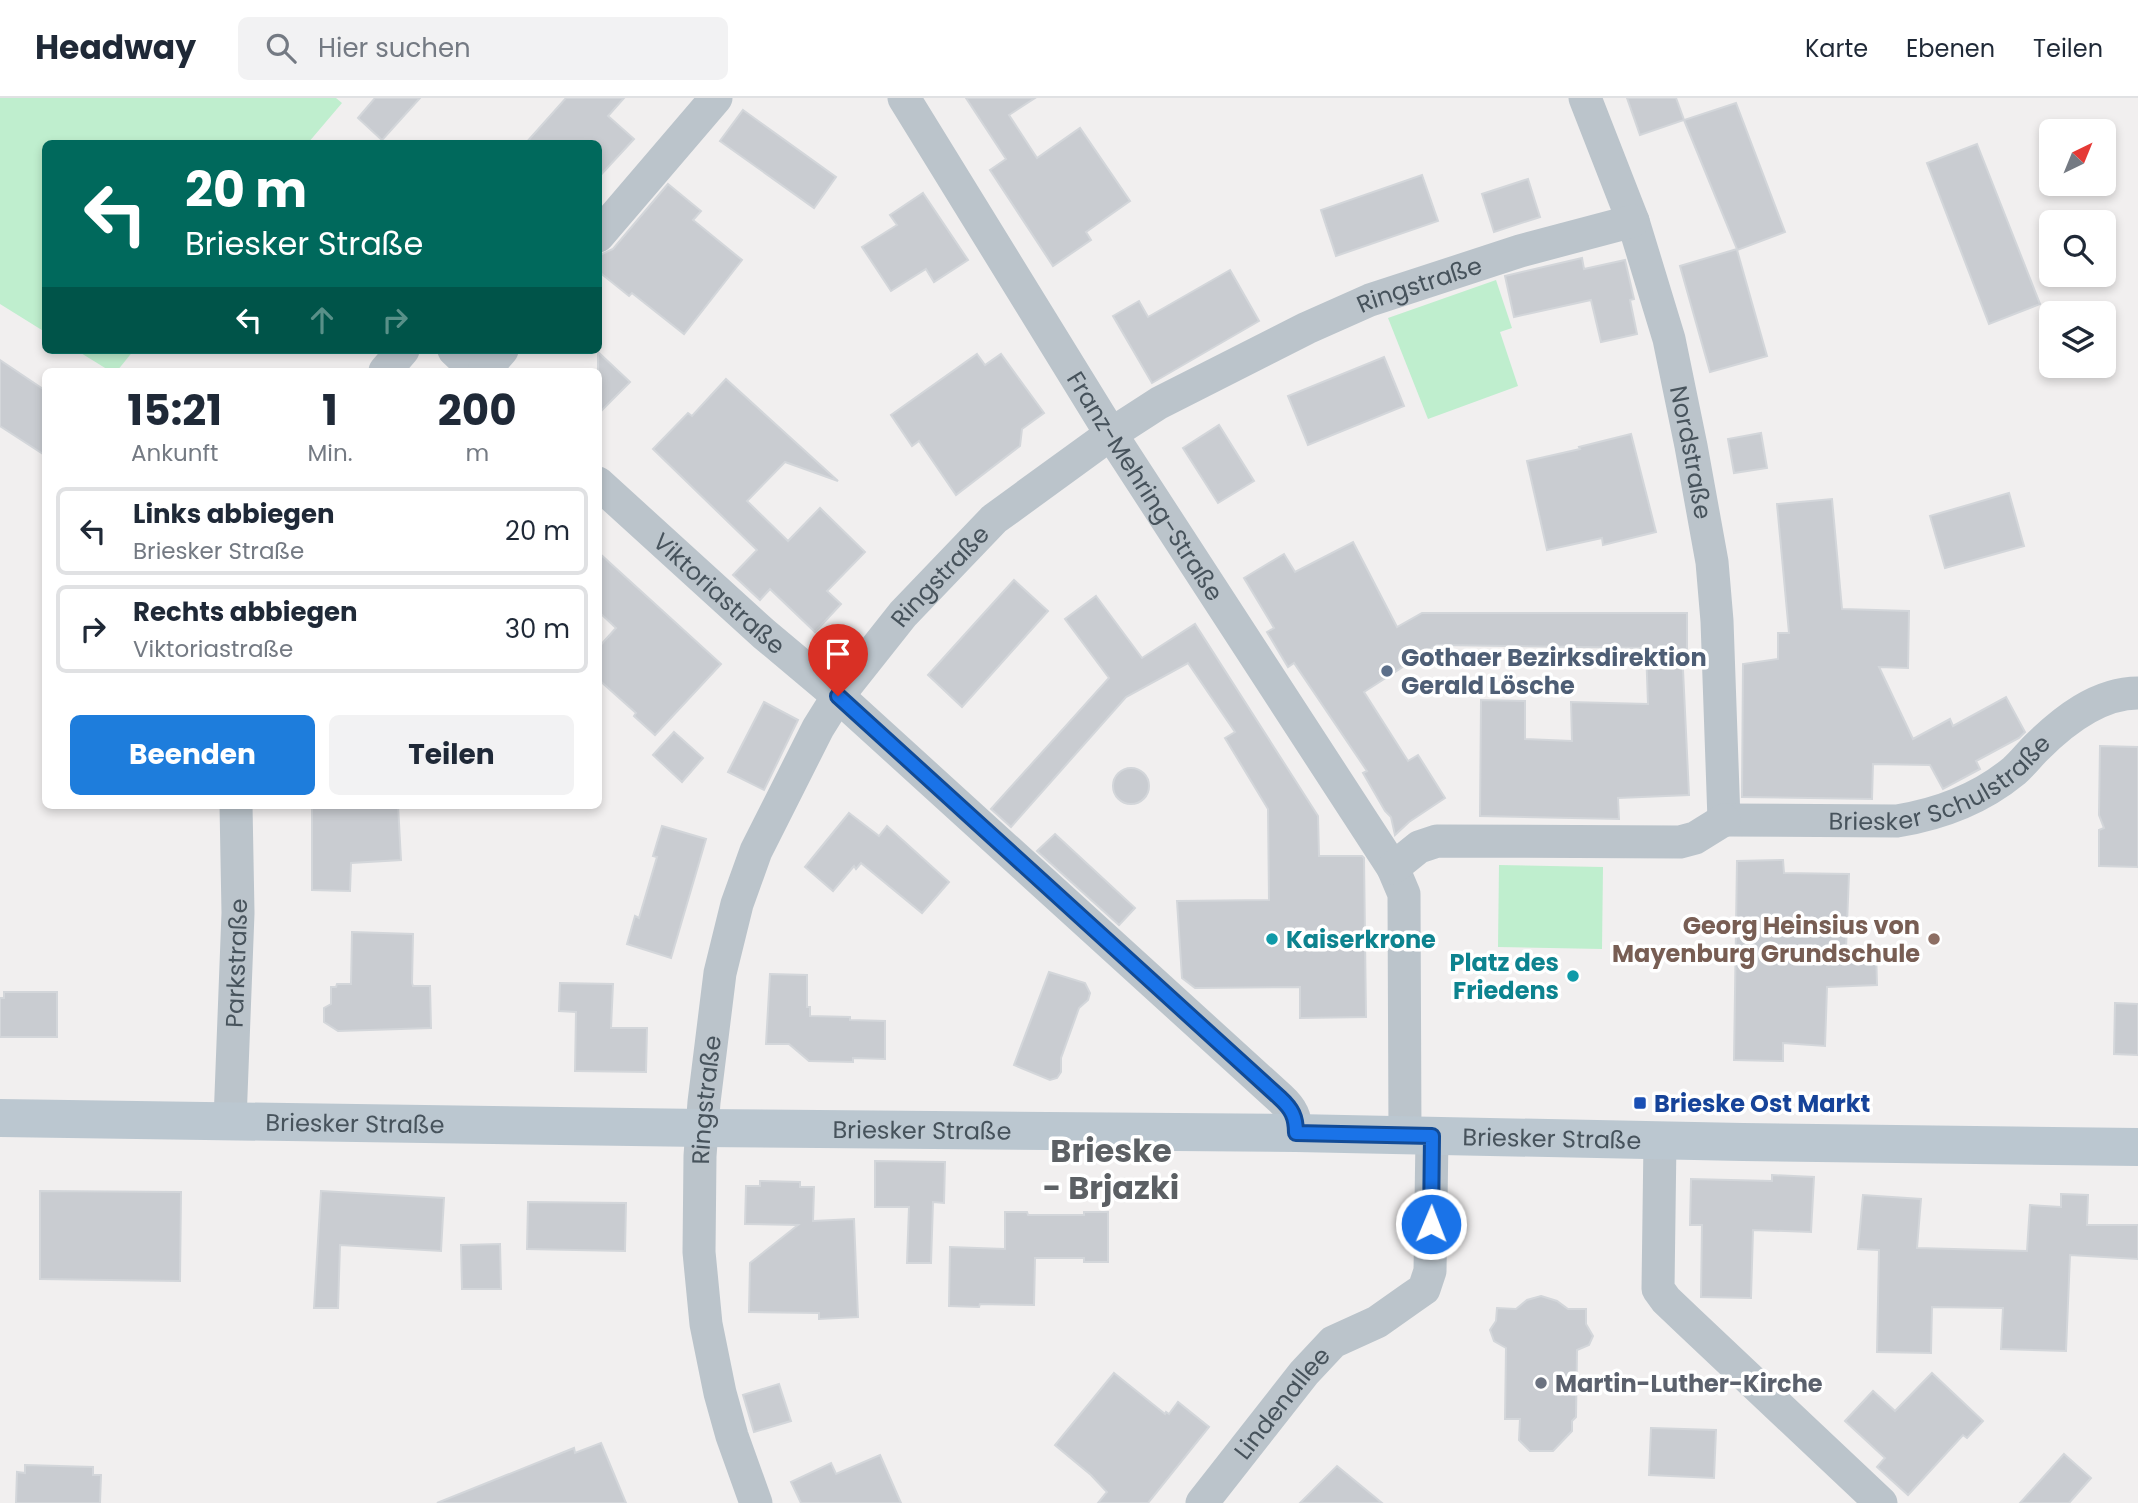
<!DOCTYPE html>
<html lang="de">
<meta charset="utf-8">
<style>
body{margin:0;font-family:Poppins,sans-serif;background:#f2f2f3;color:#1f2937;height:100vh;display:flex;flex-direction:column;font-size:26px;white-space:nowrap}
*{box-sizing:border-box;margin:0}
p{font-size:23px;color:#747a83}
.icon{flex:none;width:38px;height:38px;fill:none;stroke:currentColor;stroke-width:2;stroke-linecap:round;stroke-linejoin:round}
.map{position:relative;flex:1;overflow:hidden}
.sheet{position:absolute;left:42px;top:270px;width:560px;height:441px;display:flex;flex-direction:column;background:#fff;border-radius:10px;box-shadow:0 4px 10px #0003}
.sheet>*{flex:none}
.top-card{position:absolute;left:42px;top:42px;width:560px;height:214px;border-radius:10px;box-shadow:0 4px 10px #0003;background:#00695c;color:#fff;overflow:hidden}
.needle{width:46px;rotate:43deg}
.buttons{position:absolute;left:2039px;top:21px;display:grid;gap:14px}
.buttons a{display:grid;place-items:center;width:77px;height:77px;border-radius:10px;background:#fff;box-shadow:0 4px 10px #0003;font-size:35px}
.pin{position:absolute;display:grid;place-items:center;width:60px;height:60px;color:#fff;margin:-72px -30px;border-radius:50% 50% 50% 0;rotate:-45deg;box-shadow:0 0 7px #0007}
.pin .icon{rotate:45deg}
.me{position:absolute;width:77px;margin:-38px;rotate:1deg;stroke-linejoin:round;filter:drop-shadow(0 0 5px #0008)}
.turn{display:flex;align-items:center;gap:24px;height:147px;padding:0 28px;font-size:32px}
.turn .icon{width:91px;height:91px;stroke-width:2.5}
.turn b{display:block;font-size:49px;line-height:60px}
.lanes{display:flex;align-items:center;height:66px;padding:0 28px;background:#0003;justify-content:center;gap:35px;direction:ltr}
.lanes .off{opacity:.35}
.eta{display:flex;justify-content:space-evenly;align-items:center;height:119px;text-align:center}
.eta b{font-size:42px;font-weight:700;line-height:49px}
.button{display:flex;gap:14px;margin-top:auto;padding:14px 28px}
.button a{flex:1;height:80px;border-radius:10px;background:#1e7ddc;color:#fff;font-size:28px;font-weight:700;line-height:80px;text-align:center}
.button a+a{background:#f2f2f3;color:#1f2937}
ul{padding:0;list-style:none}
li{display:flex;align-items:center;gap:21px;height:88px;margin:0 14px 10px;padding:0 14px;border:4px solid #e0e1e3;border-radius:10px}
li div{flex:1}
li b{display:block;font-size:26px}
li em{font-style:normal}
header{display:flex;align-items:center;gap:42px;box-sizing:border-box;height:98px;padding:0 35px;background:#fff;border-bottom:2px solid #e0e1e3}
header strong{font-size:33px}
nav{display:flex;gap:38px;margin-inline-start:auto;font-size:24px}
.search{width:490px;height:63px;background:#f2f2f3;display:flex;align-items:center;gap:18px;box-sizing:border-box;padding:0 24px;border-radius:10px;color:#747a83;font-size:26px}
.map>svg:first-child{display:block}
</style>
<header>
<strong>Headway</strong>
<div class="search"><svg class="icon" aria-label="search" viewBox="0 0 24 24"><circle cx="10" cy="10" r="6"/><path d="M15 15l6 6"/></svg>Hier suchen</div>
<nav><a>Karte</a><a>Ebenen</a><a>Teilen</a></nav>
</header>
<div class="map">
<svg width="2138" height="1405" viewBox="0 0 2138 1405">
<rect width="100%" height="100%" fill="#f1efef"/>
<!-- green -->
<g fill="#bfeece">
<path d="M0,0H336L342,5L308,45L46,46L45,234L0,206Z"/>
<path d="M1496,182L1512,230L1500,234L1518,288L1428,321L1388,220Z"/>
<path d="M76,252H134L117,273H110Z"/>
<path d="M1499,767L1603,769L1602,851L1498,849Z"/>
</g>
<!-- building -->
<g fill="#c9ccd1" stroke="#d3d6da" stroke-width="2">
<path d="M375,0H420L382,42L358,20Z"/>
<path d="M566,0H624L608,18L634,41L598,80V46H525Z"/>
<path d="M966,0H1035L1009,17L1037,60L1080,30L1130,103L1086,134L1091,142L1053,168L990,72L1006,61Z"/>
<path d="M1627,0H1676L1684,22L1640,37Z"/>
<path d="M1736,5L1785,134L1737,152L1767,258L1710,274L1680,168L1737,151L1684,22Z"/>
<path d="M743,12L836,79L814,110L720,43Z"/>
<path d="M1977,46L2040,206L1989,226L1927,65Z"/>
<path d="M1422,77L1438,123L1336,158L1321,112Z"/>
<path d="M1528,81L1540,119L1494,134L1482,96Z"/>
<path d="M668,86L701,113L693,122L742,162L684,236L632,195L629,198L598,173V158L613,151Z"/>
<path d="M923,95L968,162L934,184L926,171L891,193L862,149L897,127L890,117Z"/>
<path d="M1582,160L1584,171L1625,162L1634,201L1630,202L1637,236L1601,244L1591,202L1514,219L1505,178Z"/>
<path d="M1230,172L1259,223L1152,285L1113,218L1139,203L1148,219Z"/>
<path d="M598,254L630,284L598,316Z"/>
<path d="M977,256L985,267L1001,256L1044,315L1022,331L1020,348L956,397L919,343L912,348L891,317Z"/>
<path d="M1384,259L1404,308L1308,347L1288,298Z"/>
<path d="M0,262L46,293V358L0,328Z"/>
<path d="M726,281L838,383L785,364L747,403L788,443L820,410L865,454L827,493L841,506L815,534L770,491L760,502L733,477L757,452L653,351L688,315L692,318Z"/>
<path d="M1219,327L1254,383L1218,405L1183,350Z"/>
<path d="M1761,335L1767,370L1734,375L1728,341Z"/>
<path d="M1631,336L1656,434L1603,447L1602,440L1547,452L1527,363L1580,351L1579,349Z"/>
<path d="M2009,395L2024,448L1945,470L1930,418Z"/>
<path d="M1832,401L1842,511L1909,513L1908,570L1879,569L1913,641L1950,621L1953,628L2006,599L2025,634L2019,640L1976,663L1980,671L1943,691L1930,667L1873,666L1872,701L1742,699L1743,566L1778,561V535H1789L1777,406Z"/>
<path d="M1353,444L1397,529L1422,515H1687V551H1682L1689,697L1618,700L1619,721L1480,718L1481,602L1525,603V641L1572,643L1571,604L1648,606L1646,550L1437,547L1364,594L1408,663L1418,657L1445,700L1409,724L1395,737L1391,719L1385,713L1363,675L1367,673L1294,565L1288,569L1267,534L1274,530L1244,480L1284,456L1295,474Z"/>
<path d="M598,454L721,566L655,637L634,618L636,615L598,581V550L616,530L598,513Z"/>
<path d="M1014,482L1048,513L962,609L928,577Z"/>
<path d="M1096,498L1142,560L1195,526L1318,718L1319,758H1362L1364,760L1366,919L1300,920V889L1195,890L1182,880L1177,803L1269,802L1268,711L1225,640L1235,634L1188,565L1126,599L1011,729L991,711L1109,580L1065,521Z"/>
<path d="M764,604L798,622L764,692L728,674Z"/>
<path d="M674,634L703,660L682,684L653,657Z"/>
<path d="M2100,648L2138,649V769L2099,768V732L2104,730L2099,717Z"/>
<circle cx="1131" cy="688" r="18"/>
<path d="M312,707H398L401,762L351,765L350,793L312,792Z"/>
<path d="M849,715L879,738L887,728L949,784L922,815L861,765L856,771L854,768L833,793L805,769Z"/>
<path d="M662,728L706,741L671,860L627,846L635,818L639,820L657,759L653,758Z"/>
<path d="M1055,736L1135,810L1119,827L1037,753Z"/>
<path d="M1783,762L1784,775L1849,776L1846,851L1876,850L1877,887L1827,889L1825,948L1783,945V963L1734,962L1737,763Z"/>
<path d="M352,834L413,836L412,885L413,888H430L431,930L338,933L324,924V910L331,906V889H336L337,886H351Z"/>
<path d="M1049,874L1085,885L1090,895L1088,902L1079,910L1061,960V974L1057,980L1050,982L1014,967Z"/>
<path d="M770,876L807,877V909H810V918L850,919V922L885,923V961L853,960V964L809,963L789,946H766Z"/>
<path d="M560,885L613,886L611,930H647L646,974L575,973L576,914L559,913Z"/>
<path d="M4,894H57V939H0V900H4Z"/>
<path d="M2115,905L2138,906V957L2114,956Z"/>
<path d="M875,1063L945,1064L944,1105L933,1104L931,1165H907L909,1109H875Z"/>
<path d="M1772,1077L1814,1079L1811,1134L1753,1132L1751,1200L1701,1199L1702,1127H1690L1691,1081L1772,1083Z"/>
<path d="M760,1083L800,1084V1089H814L813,1123L854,1121L858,1219L819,1221V1215L749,1214L750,1165L798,1127L745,1126L746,1088H760Z"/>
<path d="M40,1093L181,1094L180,1183L40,1181Z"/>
<path d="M321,1093L444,1100L441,1153L340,1147L338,1210H314Z"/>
<path d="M2061,1096L2088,1097L2087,1127H2138V1161L2070,1157L2066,1253L2001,1251L2003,1210L1932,1209L1931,1255L1877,1254L1879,1152L1858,1151L1863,1097L1921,1101L1917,1150L2027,1153L2030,1107L2061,1109Z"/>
<path d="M528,1104L626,1105L625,1153L527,1151Z"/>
<path d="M1005,1114H1027L1028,1117H1084V1114H1108V1164H1084V1160H1035L1034,1207L980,1206L979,1209L949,1208L950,1149L1005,1151Z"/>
<path d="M500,1146L501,1191H462L461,1147Z"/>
<path d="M1541,1198L1557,1203L1568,1211H1586V1226L1593,1238L1589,1247L1577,1252L1576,1319L1572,1323V1333L1553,1353H1530L1519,1342L1520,1321H1505L1506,1250L1494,1243L1490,1232L1496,1223L1497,1210L1516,1211L1527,1202Z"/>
<path d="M1114,1275L1165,1316L1166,1314L1169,1316L1178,1304L1209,1329L1148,1405H1098L1107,1394L1091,1377L1055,1347Z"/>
<path d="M1932,1275L1983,1323L1967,1340L1963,1337L1908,1397L1877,1369L1885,1360L1845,1323L1873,1293L1895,1313Z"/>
<path d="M779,1286L791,1323L754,1334L743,1297Z"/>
<path d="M1651,1330L1716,1332L1714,1380L1649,1377Z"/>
<path d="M601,1345L626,1405H437L574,1350L575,1355Z"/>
<path d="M2064,1356L2091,1380L2069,1405H2020Z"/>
<path d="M880,1357L901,1405H801L791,1384L831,1365L836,1376Z"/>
<path d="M25,1367L93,1369V1377H101L100,1405H16L17,1374L25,1375Z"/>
<path d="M1337,1368L1382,1405H1300Z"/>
</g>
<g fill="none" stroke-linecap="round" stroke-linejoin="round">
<!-- minor -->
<g stroke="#bbc4cb" stroke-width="33">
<path id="s1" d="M904,0L1111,336L1393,770L1404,796L1405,1037"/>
<path id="s2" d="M1585,0L1633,123L1669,241L1691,348L1712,464L1717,523L1724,722"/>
<path d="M598,138L716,0"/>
<path d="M454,252L476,273"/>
<path d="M385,273L403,252"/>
<path d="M484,273L502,252"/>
<path id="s3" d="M598,385L764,536L838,598L1280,1000C1292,1011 1296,1019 1296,1035"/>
<path id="s4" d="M1724,722L1897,723C1940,716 1980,701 2014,673C2022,666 2029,657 2036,650C2063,623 2098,595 2138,595"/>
<path d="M1393,770L1419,749L1437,743L1680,744L1695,740L1724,722"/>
<path id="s5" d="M230,1023L238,815L236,707"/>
<path d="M1660,1042L1658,1191L1666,1202L1687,1222L1881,1405"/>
<path id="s6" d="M756,1405L732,1338L720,1295L706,1226L699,1154L700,1058L704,1004L720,875L737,806L756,753L818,630L838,598L903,516L994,421L1111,336L1159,305L1307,230L1370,202L1520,153L1633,123"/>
<path id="s7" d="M1202,1405L1304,1275L1333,1244L1377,1224L1411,1200L1424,1191L1430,1173L1432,1038"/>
</g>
<!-- secondary -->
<path stroke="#bbc7d0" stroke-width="38" id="s8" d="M0,1020L702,1030L1296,1035L1743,1044L2138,1049"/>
</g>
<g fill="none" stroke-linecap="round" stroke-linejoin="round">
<defs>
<path id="route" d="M838,598L1280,1000C1292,1011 1296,1019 1296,1035L1432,1038L1431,1126"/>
</defs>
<!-- route casing -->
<use href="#route" stroke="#114b97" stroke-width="18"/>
<!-- route -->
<use href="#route" stroke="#1a73e8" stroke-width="12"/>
</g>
<!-- markers -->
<circle fill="#5c6f8a" stroke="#fff" stroke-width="2.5" cx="1387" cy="573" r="7"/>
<g fill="#0f9aa8" stroke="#fff" stroke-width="2.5">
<circle cx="1272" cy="841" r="7"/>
<circle cx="1573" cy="878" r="7"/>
</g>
<circle fill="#8d6e63" stroke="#fff" stroke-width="2.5" cx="1934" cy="841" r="7"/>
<rect fill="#1a4fb4" stroke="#fff" stroke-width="2.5" x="1633" y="998" width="14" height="14" rx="3.5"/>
<circle fill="#6b7280" stroke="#fff" stroke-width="2.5" cx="1541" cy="1285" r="7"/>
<g text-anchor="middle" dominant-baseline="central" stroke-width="7" stroke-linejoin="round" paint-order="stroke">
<!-- street labels -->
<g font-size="24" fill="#47535c" stroke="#fff">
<text stroke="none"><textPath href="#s6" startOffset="1566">Ringstraße</textPath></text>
<text stroke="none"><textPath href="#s2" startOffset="371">Nordstraße</textPath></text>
<text stroke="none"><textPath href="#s1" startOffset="457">Franz-Mehring-Straße</textPath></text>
<text stroke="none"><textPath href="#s6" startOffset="999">Ringstraße</textPath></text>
<text stroke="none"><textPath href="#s3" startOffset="164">Viktoriastraße</textPath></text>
<text stroke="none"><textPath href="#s4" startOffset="226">Briesker Schulstraße</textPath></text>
<text stroke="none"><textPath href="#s5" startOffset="158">Parkstraße</textPath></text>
<text stroke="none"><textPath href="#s6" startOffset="411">Ringstraße</textPath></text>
<text stroke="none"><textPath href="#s8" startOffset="355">Briesker Straße</textPath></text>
<text stroke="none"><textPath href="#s8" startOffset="922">Briesker Straße</textPath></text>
<text stroke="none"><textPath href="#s8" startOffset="1552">Briesker Straße</textPath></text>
<text stroke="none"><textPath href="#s7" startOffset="128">Lindenallee</textPath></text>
</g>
<!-- service labels -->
<g font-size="24" font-weight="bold" fill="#4e5e75" stroke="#fff" text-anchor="start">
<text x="1401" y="559">Gothaer Bezirksdirektion<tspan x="1401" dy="28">Gerald Lösche</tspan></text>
</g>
<!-- education labels -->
<g font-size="24" font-weight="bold" fill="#785e54" stroke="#fff" text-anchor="end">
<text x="1920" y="827">Georg Heinsius von<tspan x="1920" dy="28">Mayenburg Grundschule</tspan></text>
</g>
<!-- culture labels -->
<g font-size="24" font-weight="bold" fill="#0d838f" stroke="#fff" text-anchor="start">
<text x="1286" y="841">Kaiserkrone</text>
<text x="1559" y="864" text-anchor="end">Platz des<tspan x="1559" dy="28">Friedens</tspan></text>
</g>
<!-- transit labels -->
<g font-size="24" font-weight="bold" fill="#164399" stroke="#fff" text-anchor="start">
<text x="1654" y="1005">Brieske Ost Markt</text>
</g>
<!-- worship labels -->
<g font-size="24" font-weight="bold" fill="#5b616d" stroke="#fff" text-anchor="start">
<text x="1555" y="1285">Martin-Luther-Kirche</text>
</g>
<!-- district labels -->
<g font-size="32" font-weight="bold" fill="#5c6064" stroke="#fff">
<text x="1111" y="1052">Brieske<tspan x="1111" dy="37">- Brjazki</tspan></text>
</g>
</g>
</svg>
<div class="buttons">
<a><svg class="needle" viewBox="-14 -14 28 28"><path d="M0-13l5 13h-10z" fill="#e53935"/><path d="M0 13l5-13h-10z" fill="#747a83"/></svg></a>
<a><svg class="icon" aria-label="search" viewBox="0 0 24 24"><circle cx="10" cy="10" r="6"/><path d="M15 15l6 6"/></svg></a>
<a><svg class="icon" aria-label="layers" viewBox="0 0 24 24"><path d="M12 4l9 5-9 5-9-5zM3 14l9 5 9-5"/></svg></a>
</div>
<div class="pin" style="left:838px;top:598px;background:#d93025"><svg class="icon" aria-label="arrive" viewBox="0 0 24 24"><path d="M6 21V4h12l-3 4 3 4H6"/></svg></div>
<svg class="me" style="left:1431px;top:1126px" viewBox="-20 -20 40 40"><circle r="17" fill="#1a73e8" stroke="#fff" stroke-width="3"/><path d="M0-11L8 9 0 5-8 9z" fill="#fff"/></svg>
<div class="top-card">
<div class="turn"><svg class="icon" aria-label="left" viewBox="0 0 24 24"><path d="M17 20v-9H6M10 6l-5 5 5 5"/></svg><div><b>20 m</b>Briesker Straße</div></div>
<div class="lanes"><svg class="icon" aria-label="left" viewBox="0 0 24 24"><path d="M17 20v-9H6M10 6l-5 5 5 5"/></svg><svg class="icon off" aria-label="ahead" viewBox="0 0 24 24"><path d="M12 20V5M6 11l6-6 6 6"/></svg><svg class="icon off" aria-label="right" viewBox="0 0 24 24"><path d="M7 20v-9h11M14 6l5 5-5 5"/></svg></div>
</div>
<section class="sheet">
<div class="eta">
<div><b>15:21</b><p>Ankunft</p></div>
<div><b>1</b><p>Min.</p></div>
<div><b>200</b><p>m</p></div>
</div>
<ul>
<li><svg class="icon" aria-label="left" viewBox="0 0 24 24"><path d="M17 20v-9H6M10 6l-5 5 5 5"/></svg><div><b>Links abbiegen</b><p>Briesker Straße</p></div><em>20 m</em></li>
<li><svg class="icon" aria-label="right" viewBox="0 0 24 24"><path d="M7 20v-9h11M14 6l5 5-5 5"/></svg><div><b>Rechts abbiegen</b><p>Viktoriastraße</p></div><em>30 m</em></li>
</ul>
<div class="button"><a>Beenden</a><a>Teilen</a></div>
</section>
</div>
